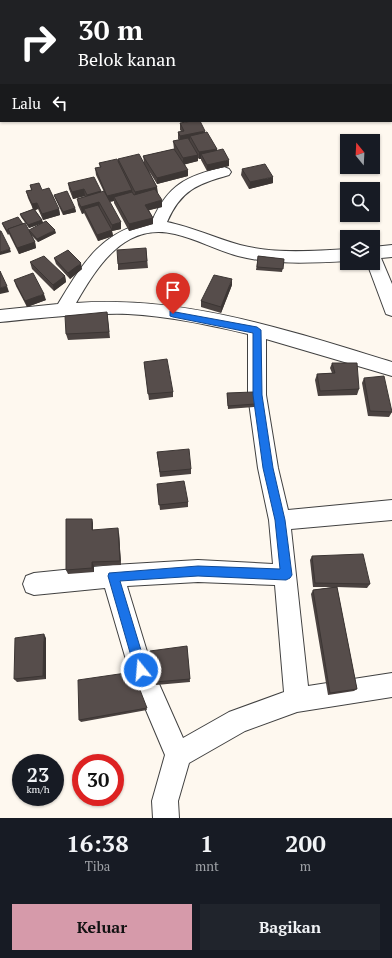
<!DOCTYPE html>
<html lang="id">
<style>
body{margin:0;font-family:"PT Serif",serif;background:#20242c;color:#f1f3f6;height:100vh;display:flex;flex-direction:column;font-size:15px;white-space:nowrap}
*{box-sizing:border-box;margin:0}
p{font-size:13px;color:#9ea1a6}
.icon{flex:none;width:22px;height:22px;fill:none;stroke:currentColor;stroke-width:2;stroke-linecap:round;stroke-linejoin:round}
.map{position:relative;height:818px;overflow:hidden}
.side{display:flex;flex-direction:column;background:#171b24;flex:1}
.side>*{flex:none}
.top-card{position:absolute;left:0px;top:0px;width:392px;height:122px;box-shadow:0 1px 3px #0004;background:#202124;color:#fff;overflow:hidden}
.needle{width:26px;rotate:342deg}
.controls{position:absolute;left:340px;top:134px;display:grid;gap:8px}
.controls a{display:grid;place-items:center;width:40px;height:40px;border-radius:0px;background:#171b24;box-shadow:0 1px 3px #0004;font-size:20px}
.speed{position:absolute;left:12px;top:754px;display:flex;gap:8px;font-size:20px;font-weight:700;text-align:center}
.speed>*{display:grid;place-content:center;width:52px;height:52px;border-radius:50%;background:#171b24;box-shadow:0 1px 3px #0004;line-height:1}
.speed small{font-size:10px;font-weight:400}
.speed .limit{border:6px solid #d22;background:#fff;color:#111}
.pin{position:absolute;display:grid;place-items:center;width:34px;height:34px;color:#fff;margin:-41px -17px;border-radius:50% 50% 50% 0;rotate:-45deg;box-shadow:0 0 4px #0007}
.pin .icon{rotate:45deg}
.me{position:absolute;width:44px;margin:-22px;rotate:343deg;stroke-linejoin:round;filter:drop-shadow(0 0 3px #0008)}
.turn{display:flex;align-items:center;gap:14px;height:84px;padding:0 12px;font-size:18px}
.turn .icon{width:52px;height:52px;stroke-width:2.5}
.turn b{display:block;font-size:28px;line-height:34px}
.then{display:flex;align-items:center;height:38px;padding:0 12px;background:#0003;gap:8px;font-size:15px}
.eta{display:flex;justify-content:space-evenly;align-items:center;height:68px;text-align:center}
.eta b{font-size:24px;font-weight:700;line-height:28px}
.cta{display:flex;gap:8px;margin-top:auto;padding:8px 12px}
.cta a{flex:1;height:46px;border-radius:0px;background:#d69aaa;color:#111;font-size:16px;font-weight:700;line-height:46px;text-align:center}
.cta a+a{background:#20242c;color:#f1f3f6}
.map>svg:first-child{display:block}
</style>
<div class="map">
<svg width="392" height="818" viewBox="0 0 392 818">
<rect width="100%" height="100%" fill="#fef8ef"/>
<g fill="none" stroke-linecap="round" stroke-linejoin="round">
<defs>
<g id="street">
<path d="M224,167L229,169L231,172L229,175C197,184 181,190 167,222C192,227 215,238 240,245C274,254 312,251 347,249V261C311,263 273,265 238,256C216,250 197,239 175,234C125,222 98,265 76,303C184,295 290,331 392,362V376L266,339V395L278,468L288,510L392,500V520L291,529L308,686L392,673V697L297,712L245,731L189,763L178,801L179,818H153L152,801L165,755L129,670L105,588L34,595L26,592L23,584L26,576L34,573L113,565L198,560L273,564L269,520L258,468L248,395V334C209,325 168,316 128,314C85,313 42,318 0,322V310L58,304C83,263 101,231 152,221C168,185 186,176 224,167ZM198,582L275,585L284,692L229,712L183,738L152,668L127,586Z"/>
<path d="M392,245V257L381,258L392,284V316L386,314L367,263H373V247Z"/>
</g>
</defs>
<!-- street casing -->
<use href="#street" stroke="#414141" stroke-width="2"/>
<!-- street -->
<use href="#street" fill="#fff" fill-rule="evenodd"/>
</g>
<!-- wall -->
<g fill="#4a4240">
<path d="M180,123L205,133L217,149V150L229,166L207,171L201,160V159H199L198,158V161L185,164L188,176L157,184L149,171L157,187V193L162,207L149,210L153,218V224L129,231L114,203V201L109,202L121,229L112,231L113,236L98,241L84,213L82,214L78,205L77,199L86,196H85L73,199L69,189L68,183L101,191V192H104L96,175L95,168H100L99,163L118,161V159L144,162L143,156L174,149L173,141L179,140L178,139V132H182L180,130Z"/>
<path d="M242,169L273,183L249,189L241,175Z"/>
<path d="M30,185L42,190L59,209L60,215L43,220L38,209L35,210L42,220L43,223L29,228L21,217L20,214L33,209L28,198L26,191L31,190Z"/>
<path d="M54,195L75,208L76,212L63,215L55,198Z"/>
<path d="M2,223L29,232V230L56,233L38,242L31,235L35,242L36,248L19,254L9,234L8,235L3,226Z"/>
<path d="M146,248L148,268L118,270V264Z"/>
<path d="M258,256L284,259L282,272L256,270Z"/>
<path d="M54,258L82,269L70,279L56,264Z"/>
<path d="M30,262L65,276L66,282L54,291L32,269Z"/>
<path d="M14,280L46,300L27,307L16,286Z"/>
<path d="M232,285L221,313L201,307V301Z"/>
<path d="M107,312L110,338L68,340L66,334Z"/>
<path d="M144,362L173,392V397L149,400Z"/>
<path d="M332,363L359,389L357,395L318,396L315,380L317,374L332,373L330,368Z"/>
<path d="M364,378L392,412L389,417L368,416L362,383Z"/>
<path d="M227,393L255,404L254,407L228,409Z"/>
<path d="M157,452L191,469V474L160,477Z"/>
<path d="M157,484L188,502V507L160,510Z"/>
<path d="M92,519L93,524V530L119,533L121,565L94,566V572L68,574L66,570Z"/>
<path d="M312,556L370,584L367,588L337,587L357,689L354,691L328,695L311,594L313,590L333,587H313L310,560Z"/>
<path d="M46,638V679L17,682L14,679Z"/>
<path d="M187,646L190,682L156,685L155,682Z"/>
<path d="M133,672L147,710L81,722L79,720Z"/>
</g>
<!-- shaded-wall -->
<g fill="#3c3634">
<path d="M205,131V137L190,136V140L180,142V136Z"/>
<path d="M217,149V155L201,154V159H199V152Z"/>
<path d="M198,155V161L183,165V158Z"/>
<path d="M229,160V166L207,171V165Z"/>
<path d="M188,170V176L157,184V178Z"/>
<path d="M273,177V183L249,189L250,182Z"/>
<path d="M157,187L158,193L135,199V192Z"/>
<path d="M84,189L85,196L73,199L72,192Z"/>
<path d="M132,190L133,197H114V201L108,202L107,196Z"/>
<path d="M101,191L102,198L88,201L87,195Z"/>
<path d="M162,200V207L146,211L145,205Z"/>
<path d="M99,202L100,209H84V213L82,214L81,207Z"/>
<path d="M37,203L38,209L33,211L32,204Z"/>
<path d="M75,208L76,212L63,215V212Z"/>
<path d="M59,209L60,215L43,220L42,214Z"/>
<path d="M153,218V224L129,231V224Z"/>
<path d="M42,220L43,223L29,228L28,225Z"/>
<path d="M121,222V229L112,231L113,236L98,241L97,235L112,230V225Z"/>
<path d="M55,230L56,233L38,242L37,239Z"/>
<path d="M35,242L36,248L19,254L17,248Z"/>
<path d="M10,249L11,252L0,255V252Z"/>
<path d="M81,263L82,269L70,279L68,273Z"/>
<path d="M65,276L66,282L54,291L53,285Z"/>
<path d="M232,279V285L221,313V307Z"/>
<path d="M7,286L9,292L0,294V288Z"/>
<path d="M44,294L46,300L27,307L25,301Z"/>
<path d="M92,519L93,524V535L92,530Z"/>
<path d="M118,528L119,533L121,565L120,561Z"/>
<path d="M92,562L94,566V572L92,568Z"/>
<path d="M44,634L46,638V679L43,676Z"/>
</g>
<!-- building -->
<g fill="#564d4b" stroke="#3c3634">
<path d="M192,121H200L205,131L180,136L178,132L184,131L180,123Z"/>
<path d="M207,132L217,149L199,152L190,136Z"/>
<path d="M188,138L198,155L183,158L173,141Z"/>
<path d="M174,149L188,170L157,178L143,156Z"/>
<path d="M223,149L229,160L207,165L201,154Z"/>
<path d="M139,154L157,187L135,192L118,159Z"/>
<path d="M117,159L132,190L107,196L95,168L101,167L99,163Z"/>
<path d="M265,164L273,177L250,182L242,169Z"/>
<path d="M94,177L101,191L87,195L84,189L72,192L68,183Z"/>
<path d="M39,183L42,190L49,188L59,209L42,214L37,203L32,204L26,191L32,190L30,185Z"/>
<path d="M155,189L162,200L145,205L153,218L129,224L114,197L132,192L134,195Z"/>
<path d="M67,191L75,208L63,212L54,195Z"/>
<path d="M104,191L121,222L112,225L99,202L81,207L77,199Z"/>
<path d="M98,205L112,230L97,235L84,209Z"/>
<path d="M34,209L42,220L28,225L20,214Z"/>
<path d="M18,217L23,224L8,229V231H7L2,223Z"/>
<path d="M46,221L55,230L37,239L29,230Z"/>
<path d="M25,223L35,242L17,248L8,229Z"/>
<path d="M0,231H1L10,249L0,252Z"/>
<path d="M146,248L147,261L118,264L117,250Z"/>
<path d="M68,250L81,263L68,273L54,258Z"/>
<path d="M44,256L65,276L53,285L30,262Z"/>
<path d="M258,256L284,259L283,269L257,267Z"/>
<path d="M0,271L7,286L0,288Z"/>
<path d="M33,273L44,294L25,301L14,280Z"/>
<path d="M214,275L232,279L221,307L201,301Z"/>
<path d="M107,312L109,332L66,334L65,316Z"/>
<path d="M167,359L173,392L148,394L144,362Z"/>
<path d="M332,363H357L359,389L320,391L317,374L335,373Z"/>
<path d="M384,376L392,412L370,411L364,378Z"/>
<path d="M253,392L255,404L228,406L227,393Z"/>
<path d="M189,449L191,469L160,472L157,452Z"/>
<path d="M184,481L188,502L159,505L157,484Z"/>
<path d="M66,519H92V530L118,528L120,561L92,562V568L66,570Z"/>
<path d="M363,554L370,584L315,583L312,556Z"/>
<path d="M337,587L357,689L330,693L313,590Z"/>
<path d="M44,634L43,676L14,679L15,638Z"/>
<path d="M187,646L190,679L155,682L150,651Z"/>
<path d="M133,672L147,708L79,720L78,680Z"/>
</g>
<!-- route -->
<path fill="#1a73e8" stroke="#114b97" d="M170,311L257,327L261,330L262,395L273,468L285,520L292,575L290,578L286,580L198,576L120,581L147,670L145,674L141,676L137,674L135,670L108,576L109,573L198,566L280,569L275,520L263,468L253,395V333L173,317L170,316Z"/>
</svg>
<div class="controls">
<a><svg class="needle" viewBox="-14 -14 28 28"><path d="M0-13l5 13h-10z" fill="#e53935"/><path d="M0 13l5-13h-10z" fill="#9ea1a6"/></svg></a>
<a><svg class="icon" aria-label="search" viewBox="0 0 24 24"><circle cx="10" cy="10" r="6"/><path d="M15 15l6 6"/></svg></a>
<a><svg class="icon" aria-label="layers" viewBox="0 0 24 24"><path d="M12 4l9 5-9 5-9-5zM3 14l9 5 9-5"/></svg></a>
</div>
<div class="speed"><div>23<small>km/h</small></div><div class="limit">30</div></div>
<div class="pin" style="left:173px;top:314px;background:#d93025"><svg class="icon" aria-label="arrive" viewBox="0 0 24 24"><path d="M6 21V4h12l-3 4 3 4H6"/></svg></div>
<svg class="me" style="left:141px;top:670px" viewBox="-20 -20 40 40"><circle r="17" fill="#1a73e8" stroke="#fff" stroke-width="3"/><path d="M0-11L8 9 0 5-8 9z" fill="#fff"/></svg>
<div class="top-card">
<div class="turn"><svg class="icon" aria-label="right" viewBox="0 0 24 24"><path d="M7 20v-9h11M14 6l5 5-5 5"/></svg><div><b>30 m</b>Belok kanan</div></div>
<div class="then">Lalu<svg class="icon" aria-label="left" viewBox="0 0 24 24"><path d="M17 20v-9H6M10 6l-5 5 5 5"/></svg></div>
</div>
</div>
<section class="side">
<div class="eta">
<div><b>16:38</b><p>Tiba</p></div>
<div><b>1</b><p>mnt</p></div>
<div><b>200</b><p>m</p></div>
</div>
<div class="cta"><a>Keluar</a><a>Bagikan</a></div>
</section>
